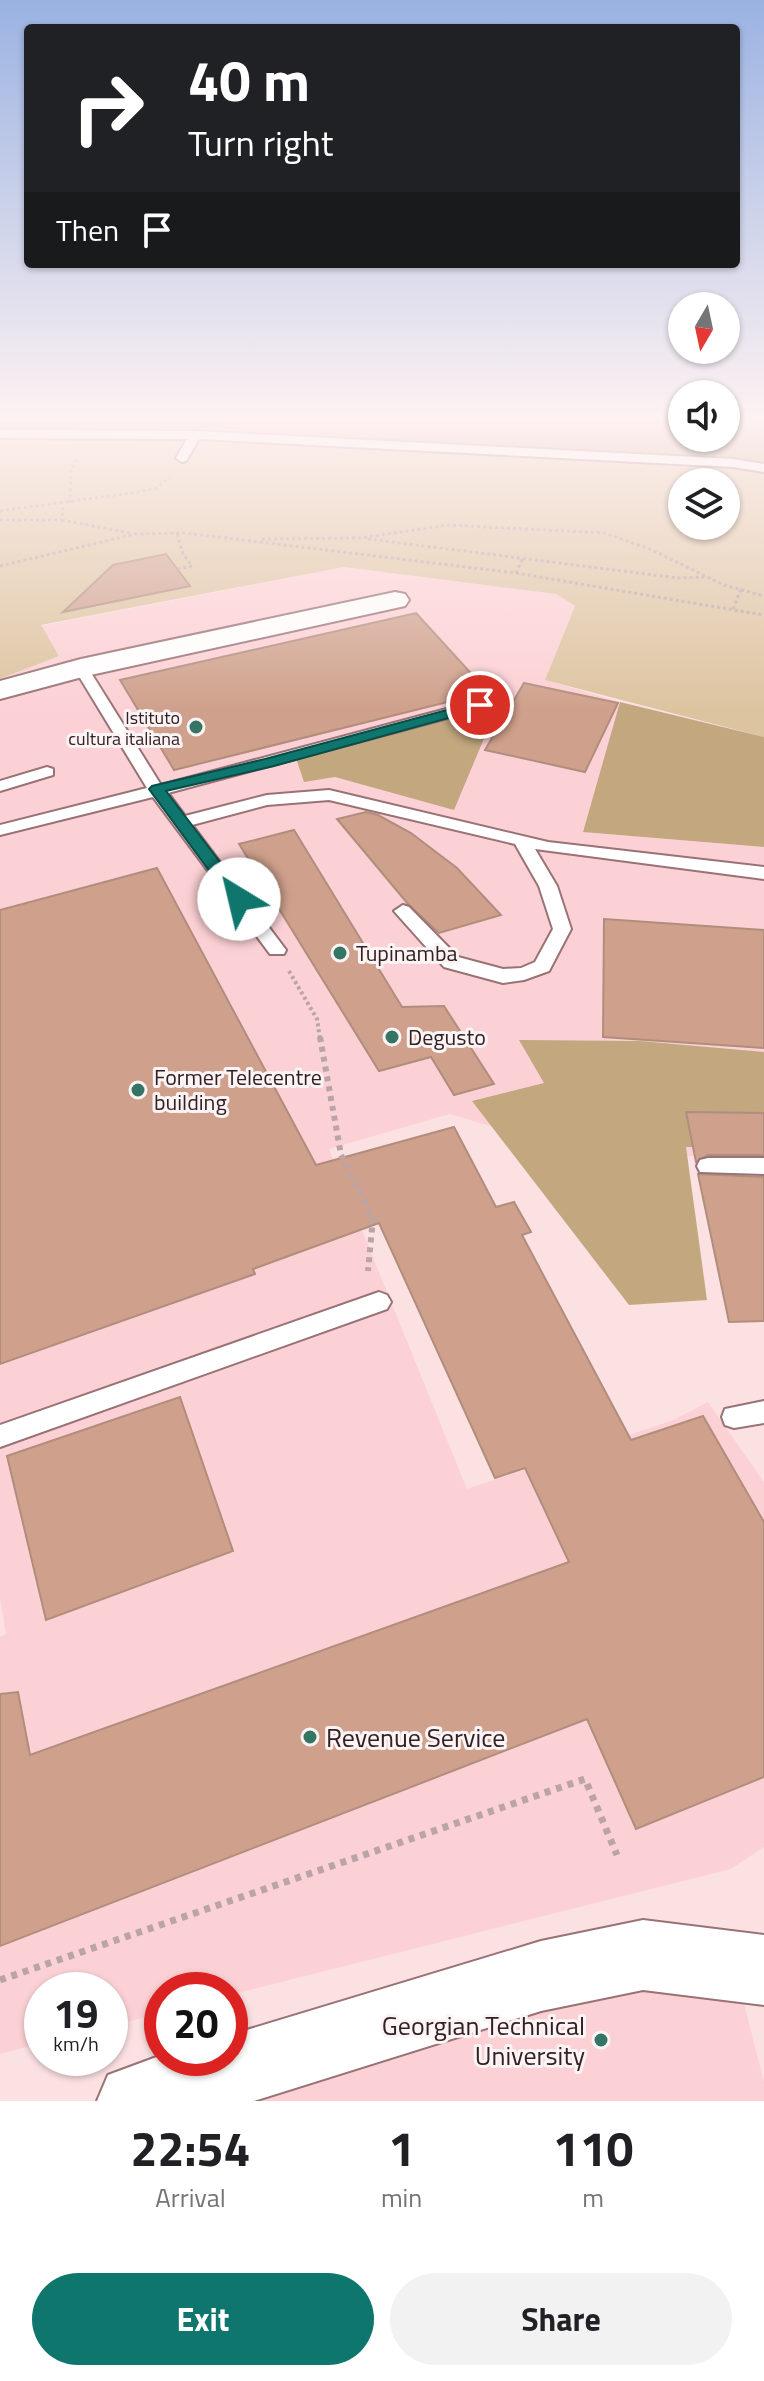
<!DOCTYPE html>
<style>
body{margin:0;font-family:"Titillium Web",sans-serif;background:#f2f2f2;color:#202124;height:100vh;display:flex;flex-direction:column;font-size:30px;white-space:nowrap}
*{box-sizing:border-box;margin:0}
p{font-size:26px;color:#757577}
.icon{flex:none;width:44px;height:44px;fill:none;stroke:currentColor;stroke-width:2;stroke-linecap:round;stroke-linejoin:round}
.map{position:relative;height:2101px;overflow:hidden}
.side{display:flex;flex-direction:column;background:#fff;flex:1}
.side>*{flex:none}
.hud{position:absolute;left:24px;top:24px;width:716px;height:244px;border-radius:8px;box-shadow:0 2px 6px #0004;background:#202124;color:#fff;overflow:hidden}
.needle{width:52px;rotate:189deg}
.tools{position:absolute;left:668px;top:292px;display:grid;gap:16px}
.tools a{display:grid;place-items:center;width:72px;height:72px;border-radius:50%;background:#fff;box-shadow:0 2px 6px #0004;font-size:40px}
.speed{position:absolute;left:24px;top:1972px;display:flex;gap:16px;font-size:40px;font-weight:700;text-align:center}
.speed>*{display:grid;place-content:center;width:104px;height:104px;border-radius:50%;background:#fff;box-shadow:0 2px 6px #0004;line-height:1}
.speed small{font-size:20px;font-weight:400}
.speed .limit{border:12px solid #d22;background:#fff;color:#111}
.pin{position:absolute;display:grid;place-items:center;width:68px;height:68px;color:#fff;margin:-34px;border:4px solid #fff;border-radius:50%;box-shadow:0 2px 8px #0007}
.me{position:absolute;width:88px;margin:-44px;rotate:324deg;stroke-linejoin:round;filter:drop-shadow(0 0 6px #0008)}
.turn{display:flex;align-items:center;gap:28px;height:168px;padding:0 32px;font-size:36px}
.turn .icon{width:104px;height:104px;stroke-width:2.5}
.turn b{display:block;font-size:56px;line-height:68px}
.then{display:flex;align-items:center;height:76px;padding:0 32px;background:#0003;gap:16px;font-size:30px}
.eta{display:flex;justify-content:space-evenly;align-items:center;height:136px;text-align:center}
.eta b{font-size:48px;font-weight:700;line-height:56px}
.button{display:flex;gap:16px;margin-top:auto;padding:16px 32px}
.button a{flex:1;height:92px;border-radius:48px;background:#0f766e;color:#fff;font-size:32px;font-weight:700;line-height:92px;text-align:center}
.button a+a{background:#f2f2f2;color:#202124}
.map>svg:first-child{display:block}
</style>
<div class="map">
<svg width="764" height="2101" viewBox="0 0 764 2101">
<rect width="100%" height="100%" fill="#fce1e3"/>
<!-- built -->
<g fill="#fcd1d5">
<path d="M344,567L556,594L575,606L545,680L620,702L583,832L764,847V1157L589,1155L450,1114L329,1149L467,1489L671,1421L708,1402L764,1482V1847L731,1869L230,1995V1990H162V2013L110,2026V1990H42V2043L0,2054V1637L6,1634L0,1598V679L59,656L41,626Z"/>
<path d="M639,1983L743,1999L764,2082V2101H246Z"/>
</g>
<!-- green -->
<path fill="#ddc4a0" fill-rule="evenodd" d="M0,416H682V438H726V416H764V737L545,680L575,606L556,594L344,567L41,625L59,656L0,679ZM682,482H726V526H682Z"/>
<!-- forest -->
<g fill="#c2a77f">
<path d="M0,416H666L682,418V438H726V423L764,427V462L197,428L0,431Z"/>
<path d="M620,702L764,737V847L583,832Z"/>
<path d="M476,711L488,729L454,810L335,777L304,782L296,758Z"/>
<path d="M519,1040L640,1041L764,1052V1148L686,1147L707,1300L629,1305L472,1101L544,1083Z"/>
</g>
<!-- building -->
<g fill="#cfa18c" stroke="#b18d7d" stroke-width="2">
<path d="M166,554L190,586L63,612L113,565Z"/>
<path d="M416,613L488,692L174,770L120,680Z"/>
<path d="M524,683L618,703L585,772L485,750Z"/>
<path d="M366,812L378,815L411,833L457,868L501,915L439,933L408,904L337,819Z"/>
<path d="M294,830L402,1007L444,1006L494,1084L454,1095L431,1057L379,1071L239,844Z"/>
<path d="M157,868L316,1165L454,1127L496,1207L514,1202L531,1232L522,1235L631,1440L703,1416L764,1522V1777L636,1829L587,1719L0,1946V1694L18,1692L30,1755L569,1562L525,1468L495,1478L379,1223L253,1269L255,1274L0,1364V910Z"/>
<path d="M604,919L764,930V1048L603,1037Z"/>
<path d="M686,1112L764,1113V1155H708L696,1162Z"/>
<path d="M698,1174L764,1177V1321L729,1322Z"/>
<path d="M180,1397L233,1551L46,1620L7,1456Z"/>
</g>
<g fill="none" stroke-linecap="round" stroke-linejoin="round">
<defs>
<g id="lane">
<path d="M0,430L195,431L733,459L764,464V472L733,467L199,439L186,461L182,462L176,458L187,439L0,438Z"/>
<path d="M81,664L88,668L161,785L480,700L488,705L485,708L168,793L185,816L267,795L329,790L548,842L764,867V879L535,849L557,886L571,929L549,971L524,980L503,983L444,967L394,911L403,905L409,907L458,957L503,969L521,968L535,962L553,929L539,886L515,844L329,800L267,805L192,825L286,950L284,954H270L153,797L0,835V825L147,788L74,668Z"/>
<path d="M47,767L53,769V775L0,791V781Z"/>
<path d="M708,1158H764V1174L700,1172L697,1166L700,1160Z"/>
<path d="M379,1292L387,1295L391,1302L387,1309L0,1447V1425Z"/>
<path d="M764,1401V1423L734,1428L725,1425L722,1417L725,1409Z"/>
</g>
<path id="street" d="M395,592L405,594L409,600L405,606L86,676L0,699V681L81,659Z"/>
<path id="secondary" d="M643,1920L764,1935V2005L643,1990L541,2011L254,2101H97L108,2075L162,2055V2058H230V2035L541,1941Z"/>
</defs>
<!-- lane casing -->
<use href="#lane" stroke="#997275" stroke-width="4"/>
<!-- street casing -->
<use href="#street" stroke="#997275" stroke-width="4"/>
<!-- secondary casing -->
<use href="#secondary" stroke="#997275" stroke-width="4"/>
<!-- path-far3 -->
<g stroke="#bba4a6" stroke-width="3" stroke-dasharray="3 3" stroke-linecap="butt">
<path d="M70,503L71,471L77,459"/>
<path d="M0,511L138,492L156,488L170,478"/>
<path d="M0,520H62L63,504"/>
<path d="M62,520L130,533"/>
<path d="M177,534L183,554L192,566L177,569"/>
<path d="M262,539L360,538L448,525L605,533L652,550L724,585L764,596"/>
<path d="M368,539L678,578L704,577"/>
<path d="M0,566L135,534L185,533L516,573L764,615"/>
<path d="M516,573L523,558"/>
<path d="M733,609L741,589"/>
</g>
<!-- path-far2 -->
<path stroke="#bba4a6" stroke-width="4" stroke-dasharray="3 3" stroke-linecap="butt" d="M289,971L317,1019L320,1039"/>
<!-- path-far1 -->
<path stroke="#bba4a6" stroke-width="6" stroke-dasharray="5 5" stroke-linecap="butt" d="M320,1037L341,1155L373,1218L368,1271"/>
<!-- path -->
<path stroke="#bba4a6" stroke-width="7" stroke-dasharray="6 6" stroke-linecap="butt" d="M0,1980L585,1779L617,1855"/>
<!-- lane -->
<use href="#lane" fill="#fff" fill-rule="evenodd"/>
<!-- street -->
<use href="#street" fill="#fff" fill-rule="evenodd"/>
<!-- secondary -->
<use href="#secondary" fill="#fff" fill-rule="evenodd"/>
</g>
<!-- sky -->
<linearGradient id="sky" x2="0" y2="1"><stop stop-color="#9ab2e2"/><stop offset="0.59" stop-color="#fef2f2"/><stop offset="1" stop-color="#fef2f2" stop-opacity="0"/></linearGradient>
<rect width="764" height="710" fill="url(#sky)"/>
<!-- route -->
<path fill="#0f766e" stroke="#0a4d48" stroke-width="2" d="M480,701L487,705L485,708L274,766L166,791L245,895V903H233L149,789L152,786L265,759Z"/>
<!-- markers -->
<g fill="#357564" stroke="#fcf3f4" stroke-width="3">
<circle cx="196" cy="727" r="8"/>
<circle cx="340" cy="953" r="8"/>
<circle cx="392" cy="1037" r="8"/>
<circle cx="138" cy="1090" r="8"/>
<circle cx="310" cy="1737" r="8"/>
<circle cx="601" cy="2040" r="8"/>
</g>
<g text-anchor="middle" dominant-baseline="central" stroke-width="6" stroke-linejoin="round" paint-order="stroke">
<!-- far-poi labels -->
<g font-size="18" fill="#312123" stroke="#fcf3f4" text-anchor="end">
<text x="180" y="717">Istituto<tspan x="180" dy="21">cultura italiana</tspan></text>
</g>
<!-- poi labels -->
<g font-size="22" fill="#312123" stroke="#fcf3f4" text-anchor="start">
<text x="356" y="953">Tupinamba</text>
<text x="408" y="1037">Degusto</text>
<text x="154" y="1077">Former Telecentre<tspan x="154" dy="25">building</tspan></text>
</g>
<!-- near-poi labels -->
<g font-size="26" fill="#312123" stroke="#fcf3f4" text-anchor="start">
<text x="326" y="1737">Revenue Service</text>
<text x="585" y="2025" text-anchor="end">Georgian Technical<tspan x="585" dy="30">University</tspan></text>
</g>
</g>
</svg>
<div class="tools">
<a><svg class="needle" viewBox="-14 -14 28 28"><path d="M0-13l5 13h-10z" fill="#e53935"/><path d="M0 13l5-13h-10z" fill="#757577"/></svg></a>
<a><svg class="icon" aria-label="sound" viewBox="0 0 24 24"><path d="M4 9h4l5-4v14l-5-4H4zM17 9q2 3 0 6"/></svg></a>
<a><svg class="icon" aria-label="layers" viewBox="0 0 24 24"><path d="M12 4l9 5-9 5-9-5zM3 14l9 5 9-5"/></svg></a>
</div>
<div class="speed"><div>19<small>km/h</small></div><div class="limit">20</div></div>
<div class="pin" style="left:480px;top:705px;background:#d93025"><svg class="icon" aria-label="arrive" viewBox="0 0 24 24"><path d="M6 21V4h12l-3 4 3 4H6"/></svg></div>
<svg class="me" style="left:239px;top:899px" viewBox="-20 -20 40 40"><circle r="19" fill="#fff"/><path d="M0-13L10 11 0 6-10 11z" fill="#0f766e"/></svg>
<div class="hud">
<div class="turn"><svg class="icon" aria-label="right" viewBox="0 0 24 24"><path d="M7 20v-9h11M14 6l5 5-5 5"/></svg><div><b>40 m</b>Turn right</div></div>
<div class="then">Then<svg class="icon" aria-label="arrive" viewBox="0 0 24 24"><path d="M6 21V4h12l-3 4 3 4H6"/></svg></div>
</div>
</div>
<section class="side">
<div class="eta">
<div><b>22:54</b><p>Arrival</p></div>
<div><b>1</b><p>min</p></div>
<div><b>110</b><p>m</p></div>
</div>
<div class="button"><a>Exit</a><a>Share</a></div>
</section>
